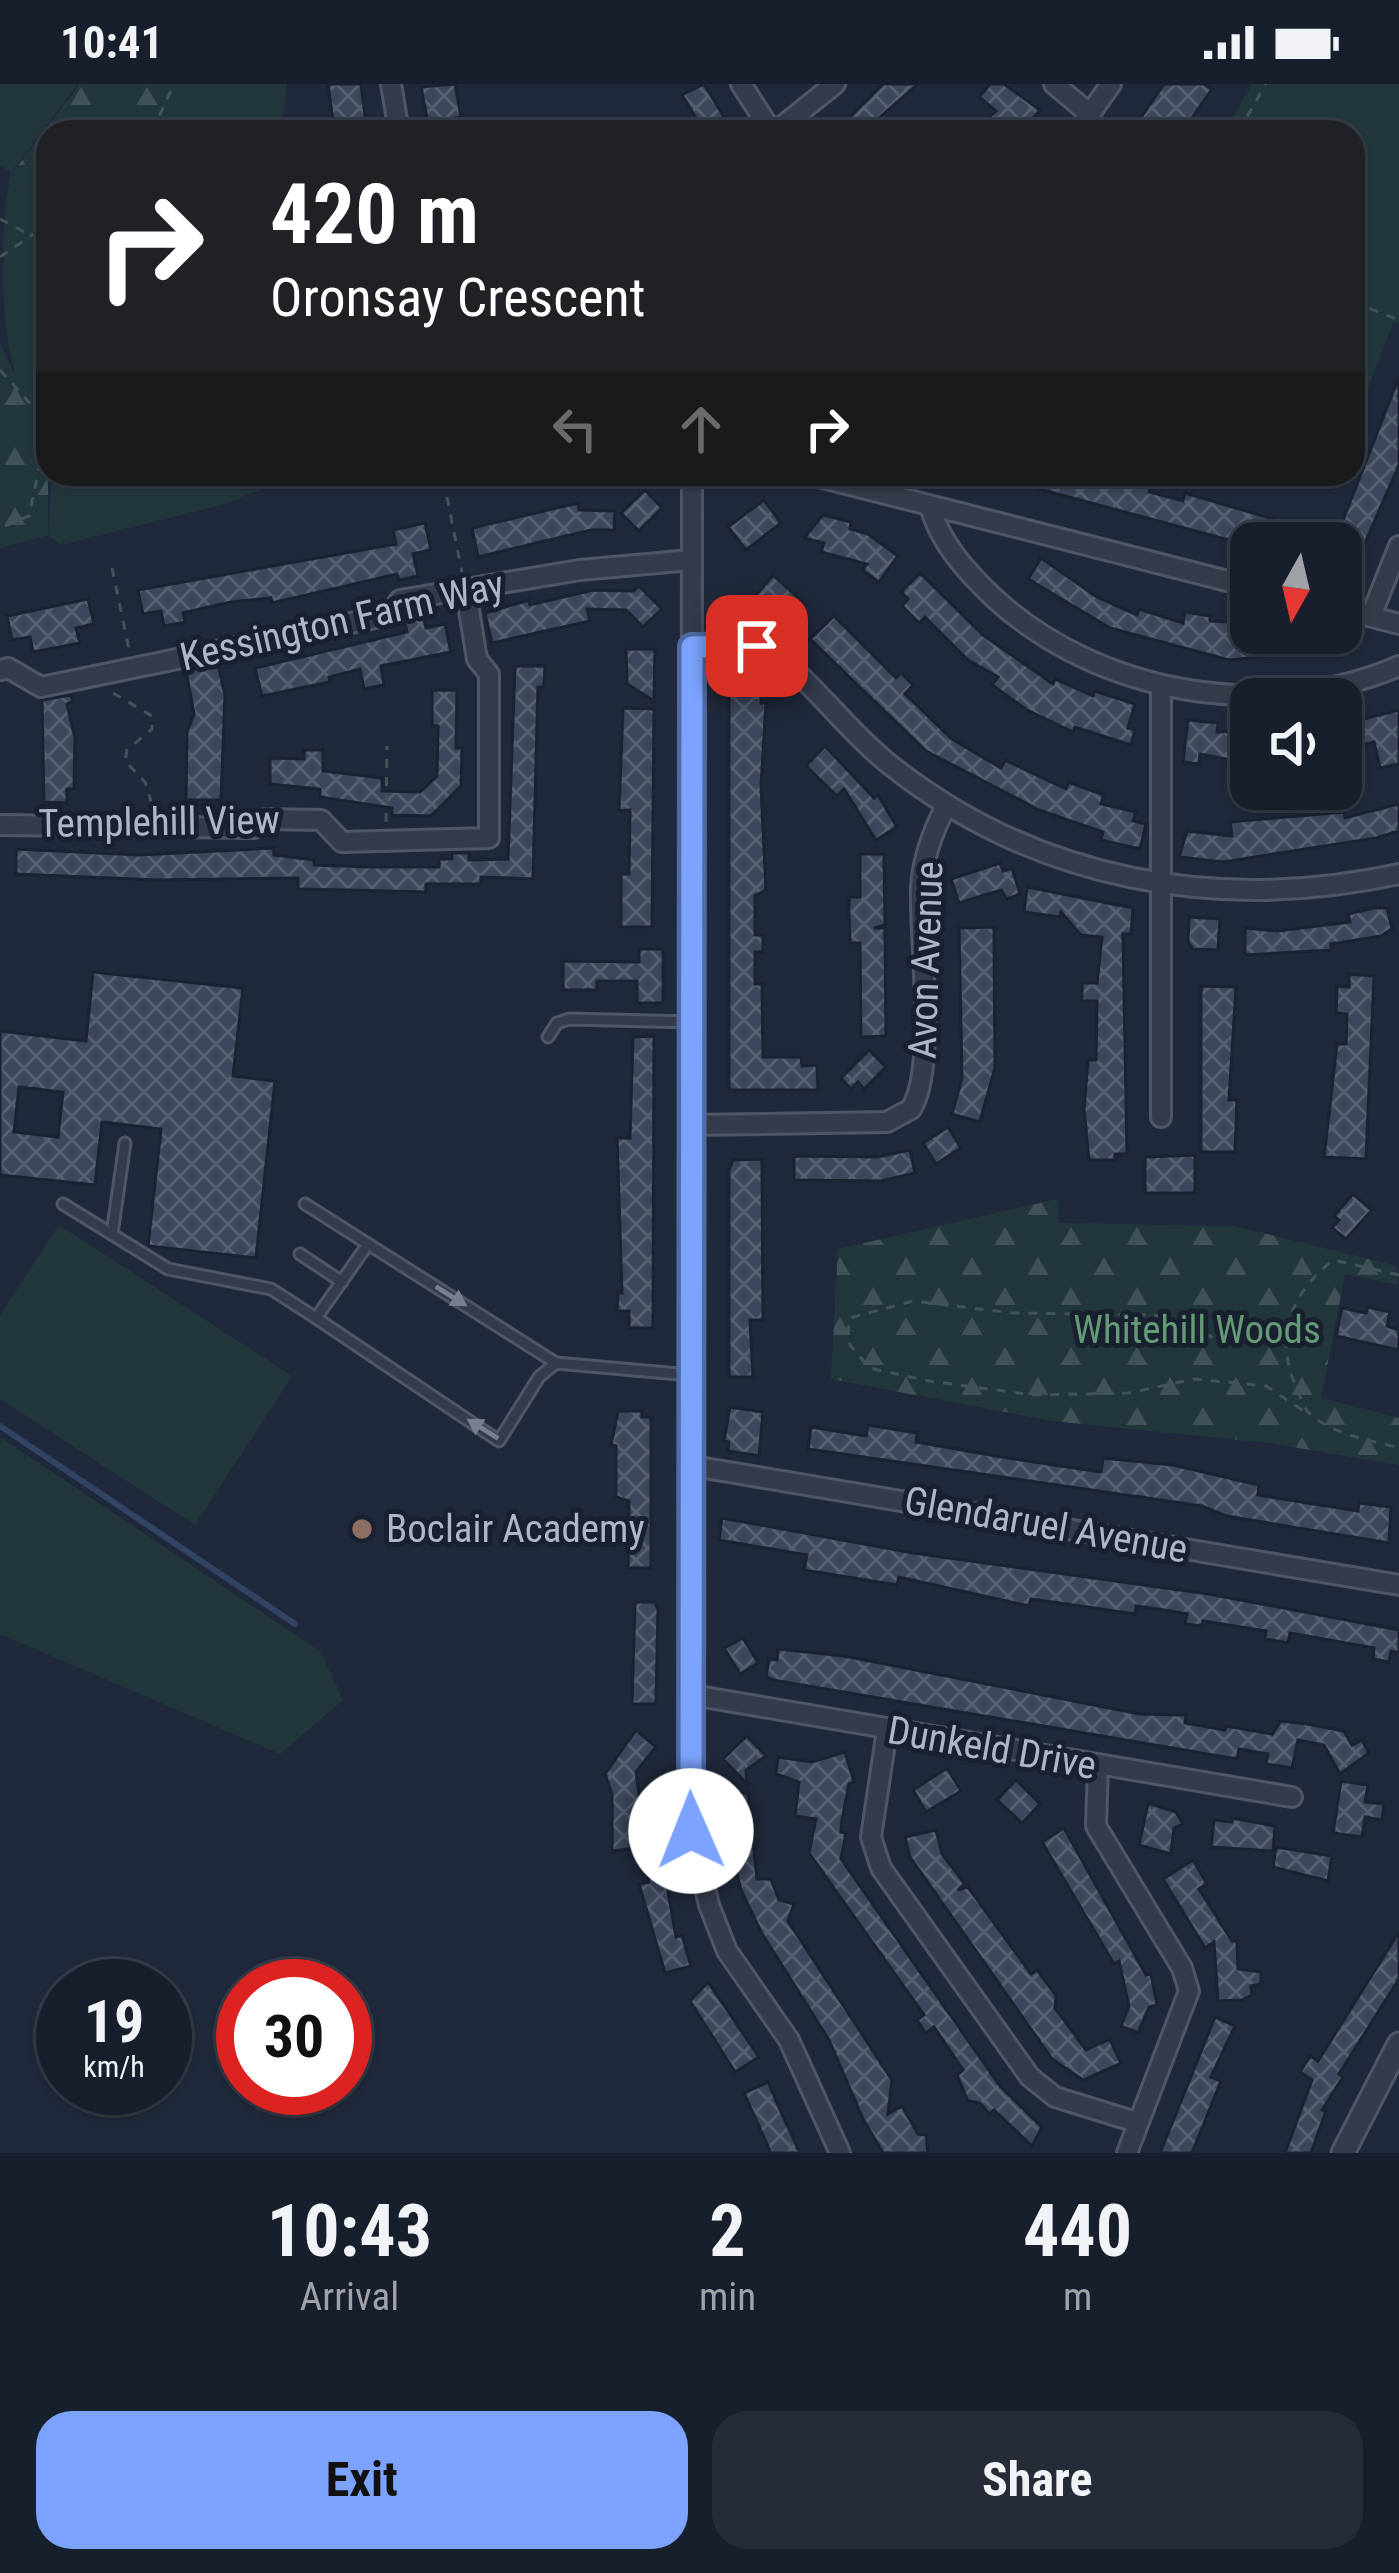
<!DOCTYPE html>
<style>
body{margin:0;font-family:"Roboto Condensed",sans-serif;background:#252c38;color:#f1f3f6;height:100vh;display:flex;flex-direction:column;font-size:45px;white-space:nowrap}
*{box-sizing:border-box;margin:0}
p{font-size:39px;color:#9fa2a9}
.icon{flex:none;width:66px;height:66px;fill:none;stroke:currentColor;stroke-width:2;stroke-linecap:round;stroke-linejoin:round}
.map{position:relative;height:2069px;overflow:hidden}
.side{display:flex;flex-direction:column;background:#181f2c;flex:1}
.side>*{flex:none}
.top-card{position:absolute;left:36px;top:36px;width:1329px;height:366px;border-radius:36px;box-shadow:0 3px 9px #0004,0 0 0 3px #363d48;background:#202124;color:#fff;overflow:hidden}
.needle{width:78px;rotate:188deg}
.buttons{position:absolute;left:1230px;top:438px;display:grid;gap:24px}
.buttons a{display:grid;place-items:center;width:132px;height:132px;border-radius:24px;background:#181f2c;box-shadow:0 3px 9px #0004,0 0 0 3px #363d48;font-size:60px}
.speed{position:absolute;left:36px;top:1875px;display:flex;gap:24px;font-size:60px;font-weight:700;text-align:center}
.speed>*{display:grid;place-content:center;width:156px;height:156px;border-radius:50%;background:#181f2c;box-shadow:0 3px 9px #0004,0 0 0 3px #363d48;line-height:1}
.speed small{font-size:30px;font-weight:400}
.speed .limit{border:18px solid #d22;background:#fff;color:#111}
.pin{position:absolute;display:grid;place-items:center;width:102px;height:102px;color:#fff;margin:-51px;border-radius:24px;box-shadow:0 6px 18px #0006}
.me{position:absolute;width:132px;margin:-66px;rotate:359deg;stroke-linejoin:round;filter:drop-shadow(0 0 9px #0008)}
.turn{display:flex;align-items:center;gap:42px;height:252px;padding:0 36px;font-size:54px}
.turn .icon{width:156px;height:156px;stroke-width:2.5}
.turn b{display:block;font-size:84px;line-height:102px}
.lanes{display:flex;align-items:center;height:114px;padding:0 36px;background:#0003;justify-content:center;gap:60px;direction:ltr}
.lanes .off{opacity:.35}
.eta{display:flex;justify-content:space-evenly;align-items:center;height:204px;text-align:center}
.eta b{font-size:72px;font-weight:700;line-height:84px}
.button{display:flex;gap:24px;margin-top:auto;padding:24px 36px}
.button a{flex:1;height:138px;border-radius:36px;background:#7ca4fe;color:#111;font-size:48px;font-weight:700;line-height:138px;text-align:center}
.button a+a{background:#252c38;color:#f1f3f6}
.status{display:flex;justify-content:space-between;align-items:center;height:84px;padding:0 60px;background:#181f2c;direction:ltr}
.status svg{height:33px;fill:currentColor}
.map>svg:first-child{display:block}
</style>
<div class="status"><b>10:41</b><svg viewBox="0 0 49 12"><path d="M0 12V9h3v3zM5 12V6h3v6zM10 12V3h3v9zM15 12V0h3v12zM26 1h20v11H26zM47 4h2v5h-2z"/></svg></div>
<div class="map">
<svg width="1399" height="2069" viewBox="0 0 1399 2069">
<defs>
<pattern id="forest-firs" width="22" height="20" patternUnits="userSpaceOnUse" patternTransform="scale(3)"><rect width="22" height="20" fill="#22373c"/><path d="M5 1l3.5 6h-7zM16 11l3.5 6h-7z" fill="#405257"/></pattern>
<pattern id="building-cross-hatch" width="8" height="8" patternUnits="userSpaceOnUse" patternTransform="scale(3)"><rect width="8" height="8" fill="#3c475b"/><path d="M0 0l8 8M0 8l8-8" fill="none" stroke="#565f71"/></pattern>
</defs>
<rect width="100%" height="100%" fill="#20293b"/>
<!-- green -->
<g fill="#22373c">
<path d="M0,0H78L12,87L24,100L48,108V318C38,312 24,305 17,296C0,246 0,144 11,88L0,82Z"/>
<path d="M169,0H287L281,48H144Z"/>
<path d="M1252,0H1399V240L1393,239L1353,343V48H1225Z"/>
<path d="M52,390H300L225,420L60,461L48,451Z"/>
<path d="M59,1141L292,1292L195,1441L0,1315V1231Z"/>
<path d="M0,1353L321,1568L343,1616L280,1670L0,1550Z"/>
</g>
<!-- forest -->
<g fill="url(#forest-firs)">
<path d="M80,0H169L144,48H48V108L24,100L13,88Z"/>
<path d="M0,259L19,299L48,318V451L0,464Z"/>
<path d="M1057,1115L1059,1139L1234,1142L1397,1182L1398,1201L1345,1190L1321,1314L1399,1334V1381L1269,1359L1052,1337L831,1295L838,1165Z"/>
</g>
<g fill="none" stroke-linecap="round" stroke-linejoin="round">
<!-- stream -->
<path stroke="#324364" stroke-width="6" d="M0,1342L295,1540"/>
</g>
<!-- building -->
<g fill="url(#building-cross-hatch)" stroke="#1b2332" stroke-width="3" fill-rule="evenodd">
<path d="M328,0H361L366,39L334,44Z"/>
<path d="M455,0L461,33L428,39L421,3Z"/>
<path d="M704,0L727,38L709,48H673L696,34L682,11Z"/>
<path d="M883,0H918L863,48H835Z"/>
<path d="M990,0H1004L1040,26L1021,48H973L996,27L979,13Z"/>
<path d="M1164,0H1204L1212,5L1182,48H1131Z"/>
<path d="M1399,293V381L1352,489L1341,485V459H1334Z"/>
<path d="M1006,390H1124L1151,396L1149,408L1183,417L1185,409L1300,443L1296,459L1251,462L1006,396Z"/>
<path d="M645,406L662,424L639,447L621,429Z"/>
<path d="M764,416L781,439L746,466L728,443Z"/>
<path d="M578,419L579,426L615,427L614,446H591L478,473L472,444Z"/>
<path d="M823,431L851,438L850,445L868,450L898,472L879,498L862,486L867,480L821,468L824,459L804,454Z"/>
<path d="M425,439L431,466L413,470L418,492L399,496L397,490L272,519L271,514L231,518L183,529L185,538L164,542L161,527L143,530L138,506L396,460L393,446Z"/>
<path d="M1041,474L1097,513L1137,531L1139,525L1183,539L1185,528L1210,532V537L1251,539V551L1324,549L1327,567L1229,576L1110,544L1028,495Z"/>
<path d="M920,489L983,551L1053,600L1055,595L1093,612L1095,607L1135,620L1128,644L1135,646L1131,661L1075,643L1073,648L1027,626L992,601L998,593L968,576L925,533L919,539L902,522L908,515L901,508Z"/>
<path d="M773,491L806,521L789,541L755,512Z"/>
<path d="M639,502L662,525L643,543L626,526L587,525L590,537L492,559L485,529L529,516L530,521L593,506L633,507Z"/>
<path d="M88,515L94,540L76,544L80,559L33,568L30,553L12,556L7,532Z"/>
<path d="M422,526L426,544L445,540L451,568L381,582L384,601L364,605L360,585L329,593L330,598L262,612L255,584L407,548L404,534Z"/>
<path d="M834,532L896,594L901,589L913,601L905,610L952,655L1001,684L1005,676L1066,705L1068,698L1104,711L1101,720L1136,728L1133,737L1146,740L1140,765L1101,756L1103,748L1039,726L926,667L810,555Z"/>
<path d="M626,565H655L654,617L627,600Z"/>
<path d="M218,580L225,611L221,716H186L187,648L194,630L186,587Z"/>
<path d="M515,582H545L544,603H538L533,795L481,793V800H426V808L390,807L298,805V794L157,796L16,790V765L139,771L274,764V771L314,776V781L374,783H439V775H452V769H469V776L508,775Z"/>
<path d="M729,596L761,598V619H766L761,702L766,806L755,812V851H763V868H755V900H762L763,973H801L802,982L817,981L818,1006H729Z"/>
<path d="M432,606H457L456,664H462L461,702L431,732L392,731V724L320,713V705L270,700V674L304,675V666H323V687L382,694V707L420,708L437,692L438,642H432Z"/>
<path d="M71,611L73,618L67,620L75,654L74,705H67V719L44,718L42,616Z"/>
<path d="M623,624L654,625L652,843H621V790H629L630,726L619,727Z"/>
<path d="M1399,626V680L1380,684L1374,658L1345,665L1341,641Z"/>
<path d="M1188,636L1218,639L1217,648L1251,647V680L1200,670L1199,680L1183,678Z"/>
<path d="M825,662L874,714L878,711L897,743L876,756L844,705L837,712L806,682Z"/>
<path d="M1399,720V747L1376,754L1223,778L1179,773L1187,747L1232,752L1230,738L1344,728L1345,734Z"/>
<path d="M860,770H884L885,841L874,844H885L886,952L861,953L860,859H850L849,831V813H860Z"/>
<path d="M1000,779L1003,787L1012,784L1020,810L1007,815L1001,806L959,819L951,795Z"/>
<path d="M1027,803L1133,824L1131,850H1123L1127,1070H1115V1076H1089L1084,1025L1088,976H1096L1097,917H1082V899H1097L1102,853L1081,851L1061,828L1060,833L1024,828Z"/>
<path d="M1374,824H1387L1392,845L1381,852L1331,860V866L1245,871V844L1277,847L1350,838L1348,830Z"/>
<path d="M1189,833L1220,835L1218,866L1193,865L1188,858Z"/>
<path d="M994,843L995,984L980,1037H976L952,1030L962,994L959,844Z"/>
<path d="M639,865H663V919H637V897H597V906H563V877L639,878Z"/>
<path d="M93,888L243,904L233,992L275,997L256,1174L148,1162L161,1045L102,1038L95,1101L0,1091V947L86,957ZM19,1003L63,1008L58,1053L14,1048Z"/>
<path d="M1349,890L1374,892L1366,1075L1324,1073L1337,960H1346L1347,930L1336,929L1337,902L1349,903Z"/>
<path d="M1201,902L1236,903L1229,1016H1237L1235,1068H1201Z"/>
<path d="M654,952L653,1244H629V1227H617L618,1208L622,1209L617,1054H630L633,953Z"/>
<path d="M869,966L886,983L864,1005L858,998L851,1005L841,994Z"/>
<path d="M948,1043L961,1064L936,1080L923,1059Z"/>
<path d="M910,1066L915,1089L881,1097L794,1096V1072L877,1073Z"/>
<path d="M1195,1071V1109H1145V1073Z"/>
<path d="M762,1075L763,1236H750L753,1293H729V1086L733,1076Z"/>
<path d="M1353,1110L1372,1126L1346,1155L1332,1144L1339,1136L1334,1132Z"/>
<path d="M1368,1223L1390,1228L1387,1242L1399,1246V1266L1336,1252L1342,1224L1366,1229Z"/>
<path d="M730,1323L763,1328L759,1372L728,1367L729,1358L724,1357Z"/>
<path d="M618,1327H642V1333H651V1484H628L629,1417L616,1413V1362L611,1361Z"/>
<path d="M868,1341L917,1349L916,1358L1002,1373L1101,1388L1103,1374L1173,1381L1259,1401L1258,1411L1358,1427L1359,1419L1391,1423L1389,1459L1226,1432L1202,1422L808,1365L811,1343L866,1352Z"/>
<path d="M722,1434L913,1469L1209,1510L1399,1546V1569L1391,1567L1389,1578L1373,1575L1374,1564L1290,1549L1288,1559L1265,1555L1266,1547L1203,1537L1202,1542L1185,1540L1187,1530L1171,1527L1136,1522L1135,1530L1031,1515L1029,1522L899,1493L897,1501L804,1486L807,1471L719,1456Z"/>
<path d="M635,1518H655L658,1526L656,1620H632Z"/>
<path d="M743,1554L758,1579L740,1590L724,1564Z"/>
<path d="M778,1565L844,1572L1140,1630L1186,1631L1185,1639L1225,1646L1226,1642L1272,1650L1281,1637L1307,1640L1344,1647L1352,1661L1362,1656L1369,1669L1340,1690L1324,1661L1298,1656L1292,1684L1266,1680L1268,1670L1239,1665L1237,1675L773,1596L766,1593L769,1575L777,1576Z"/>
<path d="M636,1646L656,1663L636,1688L646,1763L612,1767V1710L605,1690Z"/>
<path d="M747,1652L766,1672L746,1686L747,1700L723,1675Z"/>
<path d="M845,1668L854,1698L849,1700L842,1736L841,1748L846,1749L841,1775L1000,2002L1042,2043L1032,2062L994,2026L989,2030L980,2019L968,2017L957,1991L963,1986L934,1943L926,1949L917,1936L924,1931L809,1769L816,1735L795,1732L799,1698L776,1690L778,1673L812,1678Z"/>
<path d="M947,1684L961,1707L926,1728L913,1706Z"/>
<path d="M1016,1696L1040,1720L1022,1739L997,1716Z"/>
<path d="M1341,1697L1368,1701L1365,1718L1384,1720L1382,1736L1365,1733L1362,1753L1333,1749Z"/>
<path d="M724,1709H748L757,1795H771L779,1816L794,1820L788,1837L892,1996L888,2030L902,2022L918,2050L926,2051L928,2069H883L863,2035L829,1956L761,1848L741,1806L728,1753L721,1754L720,1740L726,1739Z"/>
<path d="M1148,1719L1176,1728L1183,1740L1174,1744L1171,1770L1139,1761Z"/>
<path d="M1232,1734L1275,1742L1273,1767L1211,1763L1214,1736L1232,1738Z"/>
<path d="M1064,1744L1146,1891L1151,1890L1157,1921L1149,1923L1138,1949L1121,1942L1129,1922L1119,1877L1114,1880L1042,1758Z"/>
<path d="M936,1746L942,1770L965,1800L958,1806L968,1803L1031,1890L1037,1886L1056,1911L1055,1924L1086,1966L1110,1955L1121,1979L1083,1996L1052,1975L910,1773L905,1753Z"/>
<path d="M1276,1763L1332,1772L1328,1797L1273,1783Z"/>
<path d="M1193,1776L1207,1800L1199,1805L1232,1857H1237L1238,1885L1261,1888V1900L1251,1902L1252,1911L1242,1916L1218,1917L1214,1858L1205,1864L1163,1795Z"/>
<path d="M663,1778L676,1853L682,1851L691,1882L665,1889L639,1800L649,1798L646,1781Z"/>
<path d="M1399,1848V1895L1339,1990L1343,1993L1322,2026L1326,2027L1311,2069H1285L1312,1996L1300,1988L1310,1972L1318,1977Z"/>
<path d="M708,1898L759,1973L735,1988L690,1917Z"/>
<path d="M1215,1933L1235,1942L1211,1993L1221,1997L1192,2069H1160Z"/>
<path d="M768,1998L781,2028L800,2069H771L744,2009Z"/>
</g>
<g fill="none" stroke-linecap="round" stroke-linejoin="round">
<defs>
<g id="service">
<path d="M548,953L557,939L569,935L692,938"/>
<path d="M63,1120L168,1185L271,1205L316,1234"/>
<path d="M305,1120L368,1160"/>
<path d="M112,1150L125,1059"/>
<path d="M300,1170L342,1198"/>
<path d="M556,1279L539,1293L499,1357L316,1234L368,1160L556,1279L690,1291"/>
</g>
<g id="minor">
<path d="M391,0L399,48"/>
<path d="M741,0L772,48"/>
<path d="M1054,0L1091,31"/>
<path d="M775,48L835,0"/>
<path d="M1077,48L1111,0"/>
<path d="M692,390L691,1747L709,1821L727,1867L789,1956L840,2069"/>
<path d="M807,390L1251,503"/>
<path d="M930,423C941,460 966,487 993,513C1099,611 1267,639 1399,582"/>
<path d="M1341,525L1399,540"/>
<path d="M1371,532L1399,462"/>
<path d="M692,564L770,567C814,598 846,646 889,680C1036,797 1218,829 1399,790"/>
<path d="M0,586L8,584L41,603L390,531L400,516L580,486L691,476"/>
<path d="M1161,601V1033"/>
<path d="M0,741L255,744L265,735L321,736L342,758L489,754V590L477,575L466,508"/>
<path d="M691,1041L887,1038L911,1025C937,984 919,855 921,802C923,773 933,747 946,722"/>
<path d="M693,1382L1399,1501"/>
<path d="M692,1611L1292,1713"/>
<path d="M887,1646L871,1753L881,1784L1030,1993L1055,2013L1136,2038"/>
<path d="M1098,1682L1096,1742L1182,1884L1189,1907L1127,2069"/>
</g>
<path id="tertiary" d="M1343,2069L1399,1960"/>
</defs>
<!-- service casing -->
<use href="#service" stroke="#4f5666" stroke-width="15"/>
<!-- minor casing -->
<use href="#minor" stroke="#4f5666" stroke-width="24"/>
<!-- tertiary casing -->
<use href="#tertiary" stroke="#4f5666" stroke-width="27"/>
<!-- path -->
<g stroke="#405459" stroke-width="3" stroke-dasharray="9 9" stroke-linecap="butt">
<path d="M152,48L174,0"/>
<path d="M1238,48L1266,0"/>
<path d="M0,135L30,151"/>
<path d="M0,173L48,140"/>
<path d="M1353,218L1399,236"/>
<path d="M0,286L37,327L45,355L29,432L0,444"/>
<path d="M447,413L462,488"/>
<path d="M112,484L129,565"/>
<path d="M113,609L152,632V645L127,666L125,677L145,698L153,723"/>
<path d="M386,738L387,662"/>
<path d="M1399,1191L1333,1176C1289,1211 1273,1255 1298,1307C1301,1315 1305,1326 1311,1331C1334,1351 1371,1356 1399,1364"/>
<path d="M1282,1247L1222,1259L1187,1239L1153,1231L1013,1229L913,1217L850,1234L847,1257L869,1284L929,1297L1033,1311L1129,1309L1194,1295L1266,1302L1308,1330"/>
</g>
<!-- service -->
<use href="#service" stroke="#343c4b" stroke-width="9"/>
<!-- minor -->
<use href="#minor" stroke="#343c4b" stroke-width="18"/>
<!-- tertiary -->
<use href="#tertiary" stroke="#343c4b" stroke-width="21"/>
</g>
<!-- one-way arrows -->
<defs><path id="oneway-solid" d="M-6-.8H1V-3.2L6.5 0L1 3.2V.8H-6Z" transform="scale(3)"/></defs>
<g fill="#787f8f">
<use href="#oneway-solid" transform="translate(451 1212) rotate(32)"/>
<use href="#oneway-solid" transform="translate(483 1345) rotate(-148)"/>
</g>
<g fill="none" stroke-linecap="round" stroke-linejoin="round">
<defs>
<path id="route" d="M691,1747L692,563L757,562"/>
</defs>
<!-- route casing -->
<use href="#route" stroke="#516ba5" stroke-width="30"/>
<!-- route -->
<use href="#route" stroke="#7ca4fe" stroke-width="21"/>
</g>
<!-- markers -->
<circle fill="#8d6e63" stroke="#192130" stroke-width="4.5" cx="362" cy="1445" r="12"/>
<g text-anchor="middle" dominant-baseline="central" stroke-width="10" stroke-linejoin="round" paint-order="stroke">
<!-- street labels -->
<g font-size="39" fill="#afb6c7" stroke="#192130">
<text transform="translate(342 537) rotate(-13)">Kessington Farm Way</text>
<text transform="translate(159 738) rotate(-1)">Templehill View</text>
<text transform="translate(926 876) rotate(-88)">Avon Avenue</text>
<text transform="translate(1046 1441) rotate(10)">Glendaruel Avenue</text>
<text transform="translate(992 1664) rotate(10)">Dunkeld Drive</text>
</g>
<!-- park labels -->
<g font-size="39" fill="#649a75" stroke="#192130">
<text x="1197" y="1246">Whitehill Woods</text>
</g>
<!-- poi labels -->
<g font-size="39" fill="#afb6c7" stroke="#192130" text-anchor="start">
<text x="386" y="1445">Boclair Academy</text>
</g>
</g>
</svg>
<div class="buttons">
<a><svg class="needle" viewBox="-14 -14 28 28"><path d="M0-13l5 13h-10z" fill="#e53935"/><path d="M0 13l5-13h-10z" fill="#9fa2a9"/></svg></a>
<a><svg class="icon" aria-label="sound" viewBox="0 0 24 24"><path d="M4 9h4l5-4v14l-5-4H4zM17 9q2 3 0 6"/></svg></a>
</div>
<div class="speed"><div>19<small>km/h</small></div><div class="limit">30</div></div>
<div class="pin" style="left:757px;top:562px;background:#d93025"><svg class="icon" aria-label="arrive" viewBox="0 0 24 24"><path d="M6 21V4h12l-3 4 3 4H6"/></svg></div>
<svg class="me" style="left:691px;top:1747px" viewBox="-20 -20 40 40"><circle r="19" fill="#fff"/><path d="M0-13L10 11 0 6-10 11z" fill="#7ca4fe"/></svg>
<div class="top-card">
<div class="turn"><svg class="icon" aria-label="right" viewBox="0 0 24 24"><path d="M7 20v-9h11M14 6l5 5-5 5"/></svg><div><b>420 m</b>Oronsay Crescent</div></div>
<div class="lanes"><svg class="icon off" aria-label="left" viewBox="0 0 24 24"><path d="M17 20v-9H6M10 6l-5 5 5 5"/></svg><svg class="icon off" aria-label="ahead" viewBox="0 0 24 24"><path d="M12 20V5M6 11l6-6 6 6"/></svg><svg class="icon" aria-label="right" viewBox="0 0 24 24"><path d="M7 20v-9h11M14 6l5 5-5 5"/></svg></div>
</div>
</div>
<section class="side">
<div class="eta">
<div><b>10:43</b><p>Arrival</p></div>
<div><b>2</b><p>min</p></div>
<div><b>440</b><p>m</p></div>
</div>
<div class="button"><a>Exit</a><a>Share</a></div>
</section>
